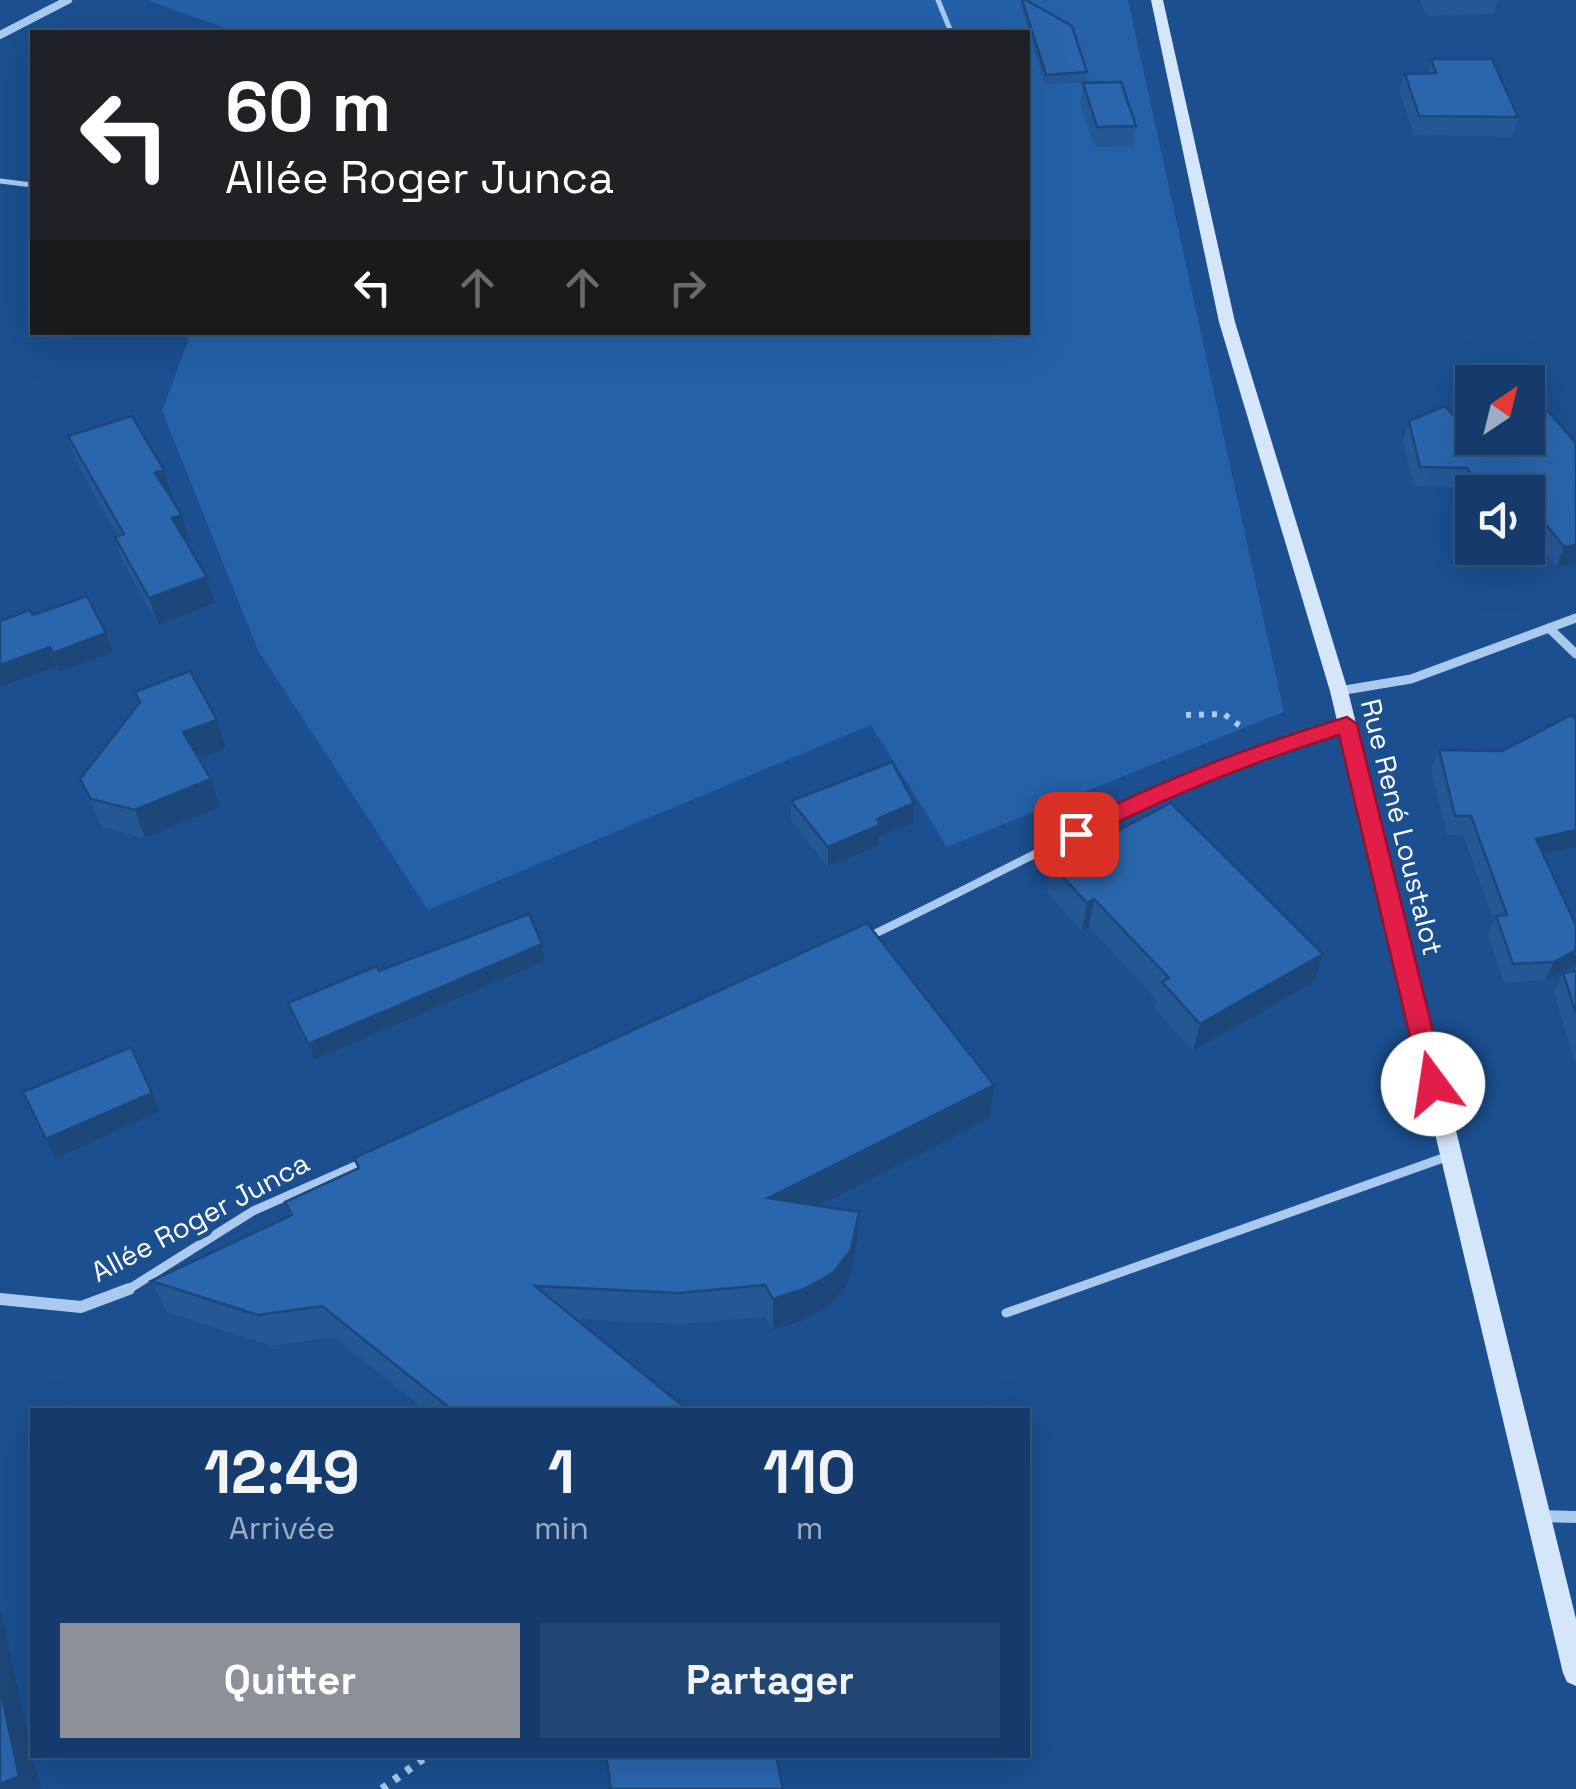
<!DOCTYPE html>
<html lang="fr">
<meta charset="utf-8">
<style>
body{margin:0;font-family:"Space Grotesk",sans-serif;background:#214673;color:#f1f3f6;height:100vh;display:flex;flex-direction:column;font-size:38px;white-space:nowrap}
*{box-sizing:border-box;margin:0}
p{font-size:32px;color:#9dadc1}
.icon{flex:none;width:55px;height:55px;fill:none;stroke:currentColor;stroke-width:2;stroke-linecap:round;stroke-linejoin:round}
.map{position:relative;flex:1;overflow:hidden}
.details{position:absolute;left:30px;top:1408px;width:1000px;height:350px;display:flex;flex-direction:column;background:#143b6b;border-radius:0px;box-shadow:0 10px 40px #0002,0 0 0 2px #33557e}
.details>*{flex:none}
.guide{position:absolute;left:30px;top:30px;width:1000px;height:305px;border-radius:0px;box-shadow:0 10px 40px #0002,0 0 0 2px #33557e;background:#202124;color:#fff;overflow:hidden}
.needle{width:65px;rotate:35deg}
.tools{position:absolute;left:1455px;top:365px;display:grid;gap:20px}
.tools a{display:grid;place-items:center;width:90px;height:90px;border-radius:0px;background:#143b6b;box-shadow:0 10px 40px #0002,0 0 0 2px #33557e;font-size:50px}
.pin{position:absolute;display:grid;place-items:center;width:85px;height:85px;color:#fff;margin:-42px;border-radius:20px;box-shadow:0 5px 15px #0006}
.me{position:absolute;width:110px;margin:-55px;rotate:346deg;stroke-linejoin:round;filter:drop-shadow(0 0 8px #0008)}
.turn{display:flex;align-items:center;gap:35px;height:210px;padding:0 30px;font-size:45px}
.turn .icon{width:130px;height:130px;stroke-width:2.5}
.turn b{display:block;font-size:70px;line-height:85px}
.lanes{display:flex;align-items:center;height:95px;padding:0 30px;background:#0003;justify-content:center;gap:50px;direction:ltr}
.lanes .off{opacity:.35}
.eta{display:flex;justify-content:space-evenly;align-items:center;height:170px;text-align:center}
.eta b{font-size:60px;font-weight:700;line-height:70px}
.cta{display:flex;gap:20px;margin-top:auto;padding:20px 30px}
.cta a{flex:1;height:115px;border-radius:0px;background:#8c9099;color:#fff;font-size:40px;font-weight:700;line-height:115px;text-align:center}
.cta a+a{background:#214673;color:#f1f3f6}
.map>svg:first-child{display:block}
</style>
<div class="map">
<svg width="1576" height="1789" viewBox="0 0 1576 1789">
<rect width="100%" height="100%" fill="#1b4f8f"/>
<!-- green -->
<path fill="#2461a8" d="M147,0H1128L1284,712L947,847L871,725L428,910L258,650L162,411L191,333L1028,332V32H236Z"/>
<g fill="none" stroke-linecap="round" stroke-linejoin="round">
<!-- path-far1 -->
<path stroke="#a9c9ee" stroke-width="6" stroke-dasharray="5 8" stroke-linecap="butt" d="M1186,715L1224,714L1243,728"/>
<!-- path -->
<path stroke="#a9c9ee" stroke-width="8" stroke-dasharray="6 9" stroke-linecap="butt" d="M382,1789L428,1755"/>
<!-- lane-far2 -->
<g stroke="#a9c9ee" stroke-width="5">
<path d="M938,0L951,32"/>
<path d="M0,181L32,185"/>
</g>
<!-- lane-far1 -->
<path stroke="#a9c9ee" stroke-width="8" d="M868,937C1031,860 1171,774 1347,724"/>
<!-- lane -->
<g stroke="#a9c9ee" stroke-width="9">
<path d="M129,1289L253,1211L362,1163"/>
<path d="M1006,1313L1446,1157"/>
</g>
<!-- street-far2 -->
<path stroke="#a9c9ee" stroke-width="8" d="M0,35L68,0"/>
<!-- street-far1 -->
<g stroke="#a9c9ee" stroke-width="9">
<path d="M1549,628L1576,654"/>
<path d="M1339,691L1411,679L1576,618"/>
</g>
<!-- street -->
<g stroke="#a9c9ee" stroke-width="12">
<path d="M0,1299L81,1307L129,1289"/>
<path d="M1538,1516L1576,1517"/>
</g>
<!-- secondary -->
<path fill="#d6e6fa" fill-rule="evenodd" d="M1151,0H1163L1235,322L1348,691L1576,1619V1686L1567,1682L1563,1673L1330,691L1219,322Z"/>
</g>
<!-- wall -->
<g fill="#245895">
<path d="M1021,0H1026L1087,72L1086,82L1045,85L1021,8Z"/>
<path d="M1419,0H1498L1494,14L1428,16Z"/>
<path d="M1431,59L1518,117L1512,137L1414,135L1400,93L1405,74H1427Z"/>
<path d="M1083,83L1136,126L1133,146L1094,147L1080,103Z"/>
<path d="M1445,406L1472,435V438H1475L1480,443L1492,438H1528V421L1548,411L1576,443V562L1556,567L1528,530V492H1472V505L1460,487L1414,486L1403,441L1409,421Z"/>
<path d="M68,436L172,496L171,497L190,542L187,543L207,577L215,603L158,625L124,564L115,537L118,536L77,463Z"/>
<path d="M135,692L226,748L199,758L220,807L145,838L102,827L80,779L139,703Z"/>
<path d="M1576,719V847L1543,854L1576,925L1545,980L1504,983L1488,935L1494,921L1463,835H1447L1431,769L1439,750L1502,751Z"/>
<path d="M791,801L914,803L913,823L879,837V845L828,867L791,821Z"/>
<path d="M1052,865L1314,982L1193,1051L1155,1009L1157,1000L1089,927L1082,931L1047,893Z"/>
<path d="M542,944L544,961L314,1060L294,1020L288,1003L379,971Z"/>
<path d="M1576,971V1065L1554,993L1563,973Z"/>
<path d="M989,1119L818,1206L859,1212L857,1244L849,1282L832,1304L804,1320L773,1330L765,1317L681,1324L575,1319L688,1410H425L334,1337L272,1346L167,1312L151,1281L290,1215L285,1202L358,1169L354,1158Z"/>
</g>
<!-- shaded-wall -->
<g fill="#1d4779">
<path d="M164,470L172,496L164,499L155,473Z"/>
<path d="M182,515L190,542L180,545L172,518Z"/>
<path d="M1576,545V562L1556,567L1564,547Z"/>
<path d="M207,577L215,603L158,625L149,598Z"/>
<path d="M106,633L113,652L60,671L53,653Z"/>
<path d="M50,647L57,666L0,687V665Z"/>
<path d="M217,720L226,748L192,761L183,732Z"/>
<path d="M211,779L220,807L145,838L135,810Z"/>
<path d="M914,803L913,823L879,837V845L828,867V847L877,819Z"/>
<path d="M1576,830V847L1527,858L1536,839Z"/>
<path d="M1094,899L1089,927L1082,931L1087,903Z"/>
<path d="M542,944L544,961L314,1060L308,1044Z"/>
<path d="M1576,950V964L1545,980L1554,962Z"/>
<path d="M1323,954L1314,982L1193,1051L1200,1024Z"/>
<path d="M994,1085L989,1119L769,1231L768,1198Z"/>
<path d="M152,1093L160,1111L56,1158L46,1139Z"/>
<path d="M859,1212L857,1244L849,1282L832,1304L804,1320L773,1330V1299Z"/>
<path d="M0,1607L32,1755L41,1789H0Z"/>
</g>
<!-- building -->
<g fill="#2a66ad" stroke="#1d4779" stroke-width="2.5">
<path d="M1022,0H1026L1072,26L1087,72L1046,75Z"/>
<path d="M1431,59H1492L1518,117L1419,116L1405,74L1436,73Z"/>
<path d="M1121,82L1136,126L1097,127L1083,83Z"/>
<path d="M1445,406L1472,435V438H1475L1480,443L1492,438H1528V421L1548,411L1576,443V545L1564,547L1529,503L1528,504V492H1484L1467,468L1420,467L1409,421Z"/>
<path d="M132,416L164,470L155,473L182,515L172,518L207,577L149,598L115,537L124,534L68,436Z"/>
<path d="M87,596L106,633L53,653L50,647L0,665V621L30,610L33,615Z"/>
<path d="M190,671L217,720L183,732L211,779L135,810L91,799L80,779L140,702L135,692Z"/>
<path d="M1571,715L1576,719V830L1536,839L1576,925V950L1554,962L1513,964L1496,916L1507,915L1471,816H1455L1439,750L1502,751Z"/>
<path d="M892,762L914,803L877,819L880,825L828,847L791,801Z"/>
<path d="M1171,803L1323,954L1200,1024L1162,982L1169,978L1094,899L1087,903L1052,865Z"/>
<path d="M529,914L542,944L308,1044L288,1003L377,966L379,971Z"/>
<path d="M867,923L994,1085L768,1198L859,1212L851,1250L833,1273L804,1289L773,1299L765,1285L678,1293L535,1286L688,1410H452L322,1306L258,1315L151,1281L292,1215L285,1202L359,1168L354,1158Z"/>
<path d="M1576,971V1014L1563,973Z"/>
<path d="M131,1047L152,1093L46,1139L23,1092Z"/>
<path d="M0,1688L19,1776L0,1784Z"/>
<path d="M606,1755H776L783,1789H611Z"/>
</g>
<!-- route -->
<path fill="#e11d48" stroke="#92132f" stroke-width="2.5" d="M1347,717L1357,724L1446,1084L1442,1091L1433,1094L1425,1091L1421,1084L1339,735C1250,763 1167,796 1084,839L1076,842L1065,834L1068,828C1158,781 1250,746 1347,717Z"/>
<g text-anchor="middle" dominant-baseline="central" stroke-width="10" stroke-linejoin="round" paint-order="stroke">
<!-- street labels -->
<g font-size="28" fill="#fff" stroke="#1b4f8f">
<text transform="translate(1402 827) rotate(76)">Rue René Loustalot</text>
<text transform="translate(200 1217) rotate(-28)">Allée Roger Junca</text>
</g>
</g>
</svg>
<div class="tools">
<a><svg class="needle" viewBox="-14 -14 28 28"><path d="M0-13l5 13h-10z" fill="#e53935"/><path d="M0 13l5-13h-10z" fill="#9dadc1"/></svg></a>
<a><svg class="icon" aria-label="sound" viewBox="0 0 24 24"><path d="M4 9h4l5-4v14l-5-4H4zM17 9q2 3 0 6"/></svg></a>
</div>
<div class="pin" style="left:1076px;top:834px;background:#d93025"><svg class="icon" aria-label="arrive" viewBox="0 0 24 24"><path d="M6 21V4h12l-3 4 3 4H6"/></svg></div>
<svg class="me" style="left:1433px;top:1084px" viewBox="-20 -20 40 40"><circle r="19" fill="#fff"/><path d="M0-13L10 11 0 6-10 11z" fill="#e11d48"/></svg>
<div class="guide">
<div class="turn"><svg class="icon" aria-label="left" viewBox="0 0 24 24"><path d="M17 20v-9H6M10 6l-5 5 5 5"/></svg><div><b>60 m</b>Allée Roger Junca</div></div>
<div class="lanes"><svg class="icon" aria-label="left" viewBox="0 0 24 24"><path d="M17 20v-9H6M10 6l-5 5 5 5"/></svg><svg class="icon off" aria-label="ahead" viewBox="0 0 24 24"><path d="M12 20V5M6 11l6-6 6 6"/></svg><svg class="icon off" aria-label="ahead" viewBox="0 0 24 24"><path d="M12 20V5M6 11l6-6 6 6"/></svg><svg class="icon off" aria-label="right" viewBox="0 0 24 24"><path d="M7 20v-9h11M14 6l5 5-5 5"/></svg></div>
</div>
<section class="details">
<div class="eta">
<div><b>12:49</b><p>Arrivée</p></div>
<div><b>1</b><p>min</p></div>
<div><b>110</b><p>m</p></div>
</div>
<div class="cta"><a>Quitter</a><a>Partager</a></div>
</section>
</div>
